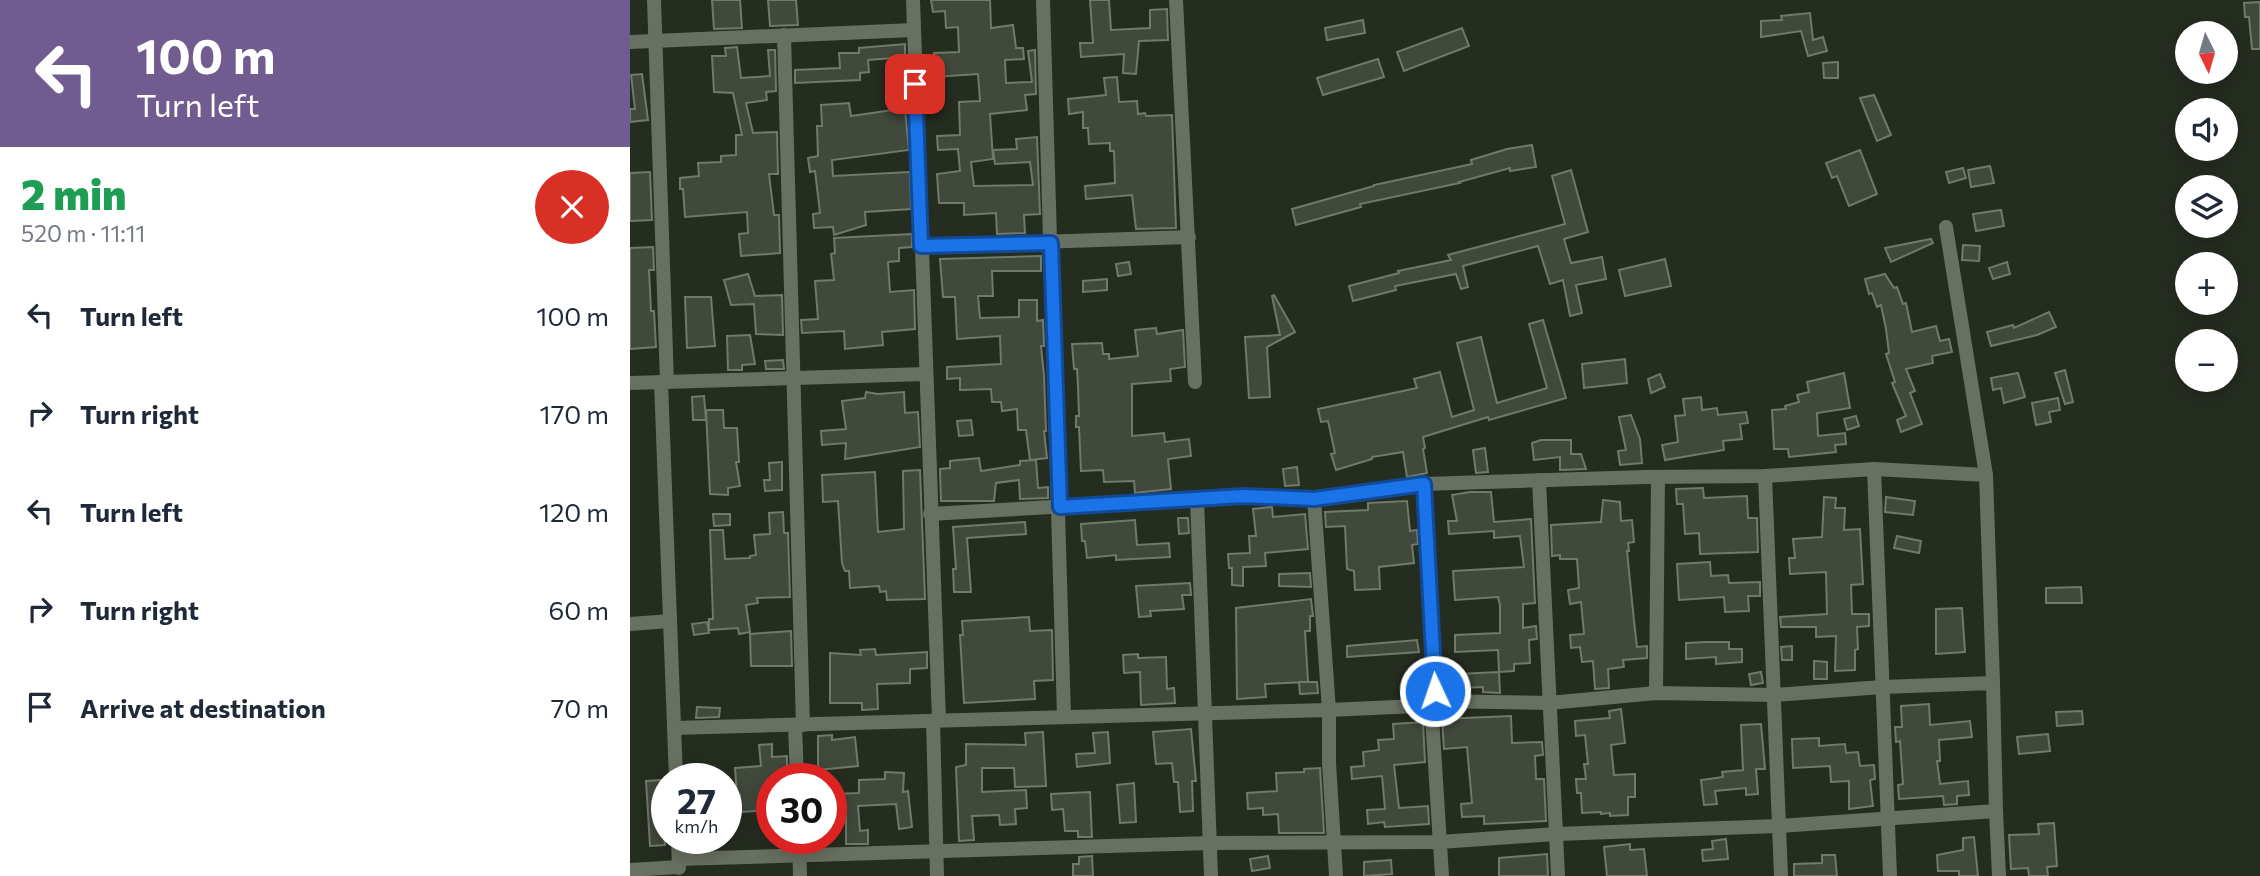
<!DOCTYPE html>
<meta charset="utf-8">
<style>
body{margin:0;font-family:Commissioner,sans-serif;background:#f6f6f7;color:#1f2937;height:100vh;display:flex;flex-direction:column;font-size:26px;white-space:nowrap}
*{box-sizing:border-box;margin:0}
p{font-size:23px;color:#747a83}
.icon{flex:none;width:38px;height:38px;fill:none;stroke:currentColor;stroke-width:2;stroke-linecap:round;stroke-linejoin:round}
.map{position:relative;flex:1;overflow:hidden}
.drawer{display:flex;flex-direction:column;background:#fff;width:630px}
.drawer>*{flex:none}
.guide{background:#715c8f;color:#fff;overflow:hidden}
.needle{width:46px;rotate:175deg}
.fabs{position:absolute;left:1545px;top:21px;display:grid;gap:14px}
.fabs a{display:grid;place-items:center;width:63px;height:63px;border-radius:50%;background:#fff;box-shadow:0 4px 18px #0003;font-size:35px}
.speed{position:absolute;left:21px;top:763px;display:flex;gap:14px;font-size:35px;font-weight:700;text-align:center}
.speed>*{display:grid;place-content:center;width:91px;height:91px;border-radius:50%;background:#fff;box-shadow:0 4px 18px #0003;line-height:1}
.speed small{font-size:18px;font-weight:400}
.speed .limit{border:10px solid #d22;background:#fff;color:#111}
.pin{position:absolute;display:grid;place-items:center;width:60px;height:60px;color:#fff;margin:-30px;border-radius:14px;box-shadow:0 4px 10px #0006}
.me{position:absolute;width:77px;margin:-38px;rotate:357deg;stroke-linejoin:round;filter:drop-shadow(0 0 5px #0008)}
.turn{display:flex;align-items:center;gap:24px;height:147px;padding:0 21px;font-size:32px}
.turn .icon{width:91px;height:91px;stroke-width:2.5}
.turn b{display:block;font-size:49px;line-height:60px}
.round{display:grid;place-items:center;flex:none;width:74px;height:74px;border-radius:37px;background:#f6f6f7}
.summary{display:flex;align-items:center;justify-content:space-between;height:119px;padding:0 21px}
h1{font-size:42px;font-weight:800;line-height:52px;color:#1e9e55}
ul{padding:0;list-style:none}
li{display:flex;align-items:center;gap:21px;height:98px;padding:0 21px}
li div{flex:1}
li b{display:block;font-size:26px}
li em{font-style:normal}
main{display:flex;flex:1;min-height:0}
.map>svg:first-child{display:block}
</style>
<main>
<section class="drawer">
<div class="guide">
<div class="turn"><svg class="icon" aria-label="left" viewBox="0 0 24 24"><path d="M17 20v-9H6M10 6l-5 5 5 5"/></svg><div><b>100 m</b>Turn left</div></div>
</div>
<div class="summary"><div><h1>2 min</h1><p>520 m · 11:11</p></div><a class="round" style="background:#d93025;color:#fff"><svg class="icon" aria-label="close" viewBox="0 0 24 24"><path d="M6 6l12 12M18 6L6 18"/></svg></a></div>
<ul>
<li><svg class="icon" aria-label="left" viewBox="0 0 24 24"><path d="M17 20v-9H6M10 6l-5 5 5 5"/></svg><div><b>Turn left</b></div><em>100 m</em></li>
<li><svg class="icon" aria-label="right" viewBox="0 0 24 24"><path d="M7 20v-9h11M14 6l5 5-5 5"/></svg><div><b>Turn right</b></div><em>170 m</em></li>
<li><svg class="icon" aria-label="left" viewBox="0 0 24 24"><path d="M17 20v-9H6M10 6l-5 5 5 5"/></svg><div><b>Turn left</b></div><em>120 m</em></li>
<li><svg class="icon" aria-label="right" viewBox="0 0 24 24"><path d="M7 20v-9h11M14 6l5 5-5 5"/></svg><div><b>Turn right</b></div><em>60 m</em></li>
<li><svg class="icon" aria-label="arrive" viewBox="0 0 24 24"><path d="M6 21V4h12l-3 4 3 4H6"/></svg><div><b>Arrive at destination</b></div><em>70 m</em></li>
</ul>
</section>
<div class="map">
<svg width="1630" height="876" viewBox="0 0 1630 876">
<rect width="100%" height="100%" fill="#252c20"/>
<!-- building -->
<g fill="#41483c" stroke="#71796b" stroke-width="2">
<path d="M82,0H110L112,28L84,29Z"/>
<path d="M138,0H166L168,25L140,26Z"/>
<path d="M301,0H360L361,28L383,25L386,48H393L394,59L375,60L376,83L402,82L398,51L405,50L406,94L395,95L397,110L360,114L363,159L341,162L344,186L403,185L400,162L365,164L363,150L387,149L386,139L407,137L410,214L394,215L395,233L367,234L366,213L334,215V203H309L307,174L330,171L328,149L308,150L307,136L330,135L329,102L350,101L348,74L305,77L304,53L329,52L328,27L316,28L315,11L303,12Z"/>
<path d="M460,0H479L481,30L520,28V10L537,9L538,40L509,41L506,74L493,73L494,54L451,57L450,43H463Z"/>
<path d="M1630,2V49H1622L1619,17H1615L1614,3Z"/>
<path d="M1180,13L1183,40L1193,37L1197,51L1178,56L1171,31L1131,37V21L1152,20L1151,16Z"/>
<path d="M733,20L735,33L697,40L695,28Z"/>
<path d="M832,28L839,46L774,71L767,52Z"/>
<path d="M275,44V57L238,60L239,72L230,73V80L165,83V70L210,68L209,53H229V48Z"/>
<path d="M107,47L111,78L140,76L138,50H145L146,91L136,92L137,100L116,103L123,133L147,132L148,174H139L144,215H149L150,253L111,256L109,234L118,233L117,212L55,217L53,189H50V178L69,176L68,163L91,162V156L106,155V135H112L103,93L84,92L82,56H96L95,48Z"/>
<path d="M748,59L754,77L693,95L687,78Z"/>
<path d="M1208,62V78H1194L1193,63Z"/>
<path d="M12,74L18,120L0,122V109H5L1,75Z"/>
<path d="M487,77L489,102L507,101L508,114L515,113L516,116L542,115L546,228L506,229L502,195L456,199L455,186L485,183L484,151H480V143L459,144L458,128H453V112L439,114L438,99L476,95L474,78Z"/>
<path d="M1244,95L1261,135L1247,141L1230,98Z"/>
<path d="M274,99L279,150L202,160L203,176L280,172L281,209L235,212L236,225L204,235L203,227L184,228L183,214L190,213L185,171L180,172L178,158L188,156L187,126H192L191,105L219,103L221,116L263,110V100Z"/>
<path d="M902,145L906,167L880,171V168L829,182L830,183L730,204L731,207L666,225L662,209L744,186V185L842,164L841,160L877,149Z"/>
<path d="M1230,150L1247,194L1219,206L1207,176L1202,178L1196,163Z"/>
<path d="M1360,166L1364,183L1341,187L1338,170Z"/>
<path d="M1333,168L1336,178L1319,183L1316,172Z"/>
<path d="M941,170L958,232L934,239L941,263L972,257L976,279L946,285L952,313L940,316L933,280L920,284L908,246L833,266L838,287L831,289L826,274L765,286L766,290L723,301L719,286L769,273L768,271L821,260L818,255L935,224L922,176Z"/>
<path d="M20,172L22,220L0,221V173Z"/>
<path d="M1371,210L1374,226L1346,231L1343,214Z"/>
<path d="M282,234V247L269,248V261L258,262L260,292L284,290L285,329L252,332L253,345L215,349L214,331L172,333L171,320L188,319L185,281L204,280L201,254L205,253L204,238Z"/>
<path d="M1301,239L1303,243L1261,262L1255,248Z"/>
<path d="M1333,245L1350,246L1349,261L1332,260Z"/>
<path d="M23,247L24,270H19L21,311H24L26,347L0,349V248Z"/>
<path d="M411,256V271H362L363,296H348L350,318L389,317V300H407V321L413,320L414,346H411L414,376L416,431H414L417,458L400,460L396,430H388L387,409L372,411L371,402H362L361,389L330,390V378L317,379V367L371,364L370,336L327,339L325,297H313L310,259Z"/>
<path d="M1035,259L1041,286L995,296L989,270Z"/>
<path d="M499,262L501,274L488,276L486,264Z"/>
<path d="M1377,262L1380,274L1363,279L1359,268Z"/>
<path d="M118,274L125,296L152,295L153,335L126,334L124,304L101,305L94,280Z"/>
<path d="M1255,274L1264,288L1267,287L1273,304L1276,303L1282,332L1306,326L1310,341L1319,339L1322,352L1302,356L1303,363L1276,369L1285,391L1280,393L1292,424L1271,432L1267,420L1276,416L1262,383L1265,382L1256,354L1259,353L1256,329L1251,305L1247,307L1242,293L1239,294L1235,279Z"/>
<path d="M477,279V290L453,292V281Z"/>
<path d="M644,295L665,332L637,347L640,397L619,398L615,337L650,335L642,296Z"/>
<path d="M55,297H81L85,346L57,348Z"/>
<path d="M1419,312L1426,327L1407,335L1361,346L1357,332L1383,325L1384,328Z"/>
<path d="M913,320L936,398L859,420L858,417L793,437L795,448L793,449L797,473L777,477L773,452L742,457V459L706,470L701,454L705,453L698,421L691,422L688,409L787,388L784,379L810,372L822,417L844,410L827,343L851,337L867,403L917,388L899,324Z"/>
<path d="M526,328L527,334L553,330L555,367L540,369L541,381L502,384V436L534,433L535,442L559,439L561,456L538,459L541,489L505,493L504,481L474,482L473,470L451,471L449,427H446V416H449L448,385L447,369H444L442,344L472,343L473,354H479V359L508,356L505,330Z"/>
<path d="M120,335L125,364L112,365V370H98L97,336Z"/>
<path d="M995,359L997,383L954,388L952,364Z"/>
<path d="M153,360L154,369H136L135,361Z"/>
<path d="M1435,370L1443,402L1435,404L1425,373Z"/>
<path d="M1214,373L1220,408L1187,413L1188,436L1215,433L1216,444L1205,445L1206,452L1159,457L1158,449H1144L1142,410L1156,409L1155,406L1169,402L1167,395L1179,392L1177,382Z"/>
<path d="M1388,373L1395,397L1374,403L1371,388L1363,390L1361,378Z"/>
<path d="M1030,374L1035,387L1021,393L1018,379Z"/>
<path d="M236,392L248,394L274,392L275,413L288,412L290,447L215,459L216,443L192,445L191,431L216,429L212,401L235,398Z"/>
<path d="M74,396L76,420H63L62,397Z"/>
<path d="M1071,397L1072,410L1087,408L1088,415L1116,412L1118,423L1110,424L1112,439L1093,441L1094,450L1035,460L1032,445L1048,442L1045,416L1055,415L1053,399Z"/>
<path d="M1428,398L1430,410L1419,412L1421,422L1406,425L1402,403Z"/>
<path d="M76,410H93L94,428H107L109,462H106L110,486L98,488V495L80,494Z"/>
<path d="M1001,415L1010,439L1012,463L990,465L988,451L996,450L989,417Z"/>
<path d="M1226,416L1229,426L1217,430L1214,419Z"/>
<path d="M341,420L343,435L329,436L327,421Z"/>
<path d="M911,440H941V454H951L956,469L930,470V457L904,460L902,443Z"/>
<path d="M855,448L858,472L846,473L843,450Z"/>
<path d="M349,458L351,471L390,465V461L406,460L408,488L418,487V498L390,499L389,480L366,483L364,501H311L310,469L320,468V461Z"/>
<path d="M152,462V490L135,491L134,480H140L139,463Z"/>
<path d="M667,467L669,485L655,486L653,469Z"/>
<path d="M290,470L295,599L257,600L256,591L250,592L249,586L220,588L219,571H215L212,563L208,501L193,502L192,475L245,472L248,532L274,529L273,471Z"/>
<path d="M1073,488L1074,498L1117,496L1118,518H1127L1128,552L1070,554L1069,533L1055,534L1053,504H1047L1046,489Z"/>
<path d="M840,492H861L864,522L901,519L905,603L893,604V628L906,626L907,639L899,640L900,663L884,664V671L869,672L868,650L825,652V635L870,633V605L868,597L825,600L823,571L894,567L890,536L864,538V531L819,534L818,521H827L822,495Z"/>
<path d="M1194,497L1206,498L1205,508H1215L1214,530L1230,529L1233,584L1221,585L1222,614H1239V626L1227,627L1228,649L1225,650V670L1205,671L1206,636L1186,637V627H1151L1150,617L1197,614L1196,572L1160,574L1159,558H1165L1163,539L1192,537Z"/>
<path d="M1256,497L1285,501L1283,515L1255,512Z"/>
<path d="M973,500L990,502L991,521L1002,520L1004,542L998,543L999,551H997L1004,621L1007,647L1017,646V658L993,660L994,667L978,669L979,688L965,689L963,661L952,662L950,647L941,648L940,635L954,634L951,602L940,604L938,590L949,588L947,559H930V555L922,556L921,525L971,522Z"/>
<path d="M777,501L780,531L787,530L788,544L782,545L784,563L749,567L750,589L725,590L724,571L717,569L715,526L696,527L695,512L738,510V503Z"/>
<path d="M642,507L643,517L675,514L678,549L635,553L636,566L613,567V586L602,585V568H599L598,554L620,553L619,536H626L623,509Z"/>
<path d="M153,512L154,533H158L160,597L127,598L128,603L116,605L120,632L109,634L108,628L79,630V619H83L80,530H93L95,559L120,558V556L126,555L124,535L140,534L139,513Z"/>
<path d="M83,514H100V525L84,526Z"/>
<path d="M548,518H558L559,533L549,534Z"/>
<path d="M505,520L507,545L539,543L540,557L486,560V555L457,558L455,541H452L451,524Z"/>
<path d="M395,522L396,534L337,538L341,592H324L323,569H326L323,527Z"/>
<path d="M1267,536L1291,541L1289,553L1264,548Z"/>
<path d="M1080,562L1081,576L1098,575L1099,583L1130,582V596H1118L1119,611L1095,612L1094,597L1049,600L1047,564Z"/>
<path d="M680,573L681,587L649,586V574Z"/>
<path d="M560,583L561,595H552L554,609L520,611L521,616L509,617L506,586Z"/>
<path d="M1451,587L1452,603H1416V588Z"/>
<path d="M681,599L683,616H680V631H675L678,682L635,684L636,697L607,699L606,608Z"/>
<path d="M1332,608L1335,652L1306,654V609Z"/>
<path d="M399,617L400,631L422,630L423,680L404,681L405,699L334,703L330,635H333L332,621Z"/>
<path d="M77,622L79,633L64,635L62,624Z"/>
<path d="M161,631L162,666H121L120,634Z"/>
<path d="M787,640L789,652L717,657V646Z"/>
<path d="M1076,642H1099V649H1112V662L1086,664V657L1056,659V643Z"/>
<path d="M1162,646V660H1152L1151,647Z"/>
<path d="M245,649L246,655L297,652V668L280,669V683L247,684L248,709L232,710V703H200V653L231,655L230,650Z"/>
<path d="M508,654V658L536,657L537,689L544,688L545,703L511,705L510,672L494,673L493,655Z"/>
<path d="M1184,661L1197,662V679H1184Z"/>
<path d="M869,672L870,693L853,692V687L829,688L828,674Z"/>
<path d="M1131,672L1133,683L1121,685L1119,674Z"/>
<path d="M669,682H687L688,693L670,694Z"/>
<path d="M1299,704L1300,725L1340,721L1342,737L1309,740L1310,761H1307L1310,784L1338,781L1339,795L1327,796V804L1314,805L1313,796L1269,799L1268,785L1273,784L1270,741L1266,742L1265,727H1272L1271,706Z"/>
<path d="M67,707L90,708L89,717L66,718Z"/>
<path d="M991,709L995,743L981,745L984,775L1005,774V797H998V815L980,816V813L971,814V812L952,813L951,793H947L946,779H956L954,764H958L955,735L946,736L945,721L980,718L979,711Z"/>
<path d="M1452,711L1453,724L1427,726L1426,712Z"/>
<path d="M881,716L882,743L912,742L913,755L905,756L906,779H914L916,821L854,824V816L832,817L831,804L842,803L837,747L814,749L812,719Z"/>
<path d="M793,722L795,762L764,765L769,808L798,806L799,824L755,827L754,822L738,824L737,810L755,809L752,776L722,779L721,767L734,766L733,752L749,750L748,740L764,739L763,724Z"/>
<path d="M1131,724L1135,769H1126L1128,794L1116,795V788L1085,791L1087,804L1074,805L1071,780L1093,777L1092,772L1113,770L1111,725Z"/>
<path d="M561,729L566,781H562L563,811L550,812L548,782H544L542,763L526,764L523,732Z"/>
<path d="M413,732L416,786L385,787L384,768H352V792L396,790L397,808L385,809L386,824L370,825L369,815L342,816L344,840L329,841L326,767L336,765V744L396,745L395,733Z"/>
<path d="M478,732L480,763L447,767L446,754L465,753L463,733Z"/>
<path d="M1418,734L1420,751L1389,754L1387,737Z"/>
<path d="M202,735V740L225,737L228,766L188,770V736Z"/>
<path d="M1189,738V746L1215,744L1216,753L1228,752L1230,766L1244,765L1245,779L1240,780L1243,806L1219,809V781L1201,782L1200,766L1163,768L1162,739Z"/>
<path d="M142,744V757L157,756V779H142V810L111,812L110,795L107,796L105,768L131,766L129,745Z"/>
<path d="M690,768L694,833H649L648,814L633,815V808L618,809L617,793L647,791L646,773L674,772V769Z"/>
<path d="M255,772L274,773L273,792L278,791L282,827L269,829L266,804L228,806L230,831L238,830V844H216V813L202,814L201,794L229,793V780L255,779Z"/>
<path d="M31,780L35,845L20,846L16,781Z"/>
<path d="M504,783L506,822L490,823L487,785Z"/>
<path d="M460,792L462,837H448V831H435L433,809L422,810L421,794Z"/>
<path d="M1424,823L1427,866L1417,867L1418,876H1399L1398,868L1381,869L1379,835L1409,834L1408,824Z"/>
<path d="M1344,837L1348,876H1329V871H1308L1307,855L1333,850V838Z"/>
<path d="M1096,839L1098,859L1073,861L1072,850L1083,849L1082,841Z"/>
<path d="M1000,844V850L1014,849L1017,876H977L974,847Z"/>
<path d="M917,854L918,876H869V858Z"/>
<path d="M1192,855H1205L1207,876H1164V864L1192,863Z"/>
<path d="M462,856L463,876H443V864H449V857Z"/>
<path d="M638,856L640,868L622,871L620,859Z"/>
<path d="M761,860L762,874L734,876V862Z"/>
</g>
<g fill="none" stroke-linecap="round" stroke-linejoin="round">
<!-- minor -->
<g stroke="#687062" stroke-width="14">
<path d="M24,0L37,382"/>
<path d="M283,0L309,720"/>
<path d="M413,0L434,716"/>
<path d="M546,0L565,382"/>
<path d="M154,35L173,725"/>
<path d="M0,42L284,30"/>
<path d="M1316,227L1356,475"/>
<path d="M291,246L559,237"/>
<path d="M31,382L46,779"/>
<path d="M0,383L296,374"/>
<path d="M1244,469L1260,876"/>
<path d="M1135,476L1151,876"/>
<path d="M909,480L928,876"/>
<path d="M794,484L805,691L801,701L812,876"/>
<path d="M567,499L581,876"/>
<path d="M684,499L699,710V763L706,876"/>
<path d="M300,514L614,496L684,499L794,484L1016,477L1135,476L1244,469L1356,475L1363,683"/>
<path d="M0,624L40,621"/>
<path d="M1026,693L1028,477"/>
<path d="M303,721L307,876"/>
<path d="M165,725L167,779"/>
<path d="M44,728L699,710L787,706L801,701L919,703L1026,693L1144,695L1252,687L1363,683L1366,811"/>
<path d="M48,838L49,868"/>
<path d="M169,838L170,876"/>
<path d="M49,859L580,843L810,842L926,834L1149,826L1366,811L1369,876"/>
<path d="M0,870L49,867"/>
</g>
</g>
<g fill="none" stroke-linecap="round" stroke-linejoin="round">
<defs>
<path id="route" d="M285,84L291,246L421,243L430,507L614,496L684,499L794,484L805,691"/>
</defs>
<!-- route casing -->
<use href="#route" stroke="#114b97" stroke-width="18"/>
<!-- route -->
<use href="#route" stroke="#1a73e8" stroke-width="12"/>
</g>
</svg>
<div class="fabs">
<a><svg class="needle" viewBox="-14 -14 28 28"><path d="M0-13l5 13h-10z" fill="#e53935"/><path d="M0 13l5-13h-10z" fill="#747a83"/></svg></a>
<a><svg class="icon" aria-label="sound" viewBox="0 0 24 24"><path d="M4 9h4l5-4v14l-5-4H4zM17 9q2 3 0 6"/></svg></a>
<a><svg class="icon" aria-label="layers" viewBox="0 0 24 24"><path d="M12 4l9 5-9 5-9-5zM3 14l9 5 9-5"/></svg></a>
<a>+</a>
<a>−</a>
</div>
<div class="speed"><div>27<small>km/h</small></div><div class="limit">30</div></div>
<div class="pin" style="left:285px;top:84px;background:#d93025"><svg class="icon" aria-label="arrive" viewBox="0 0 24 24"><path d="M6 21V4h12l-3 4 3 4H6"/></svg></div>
<svg class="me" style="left:805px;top:691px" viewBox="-20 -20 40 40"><circle r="17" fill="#1a73e8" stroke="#fff" stroke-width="3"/><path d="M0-11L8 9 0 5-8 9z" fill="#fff"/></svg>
</div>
</main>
